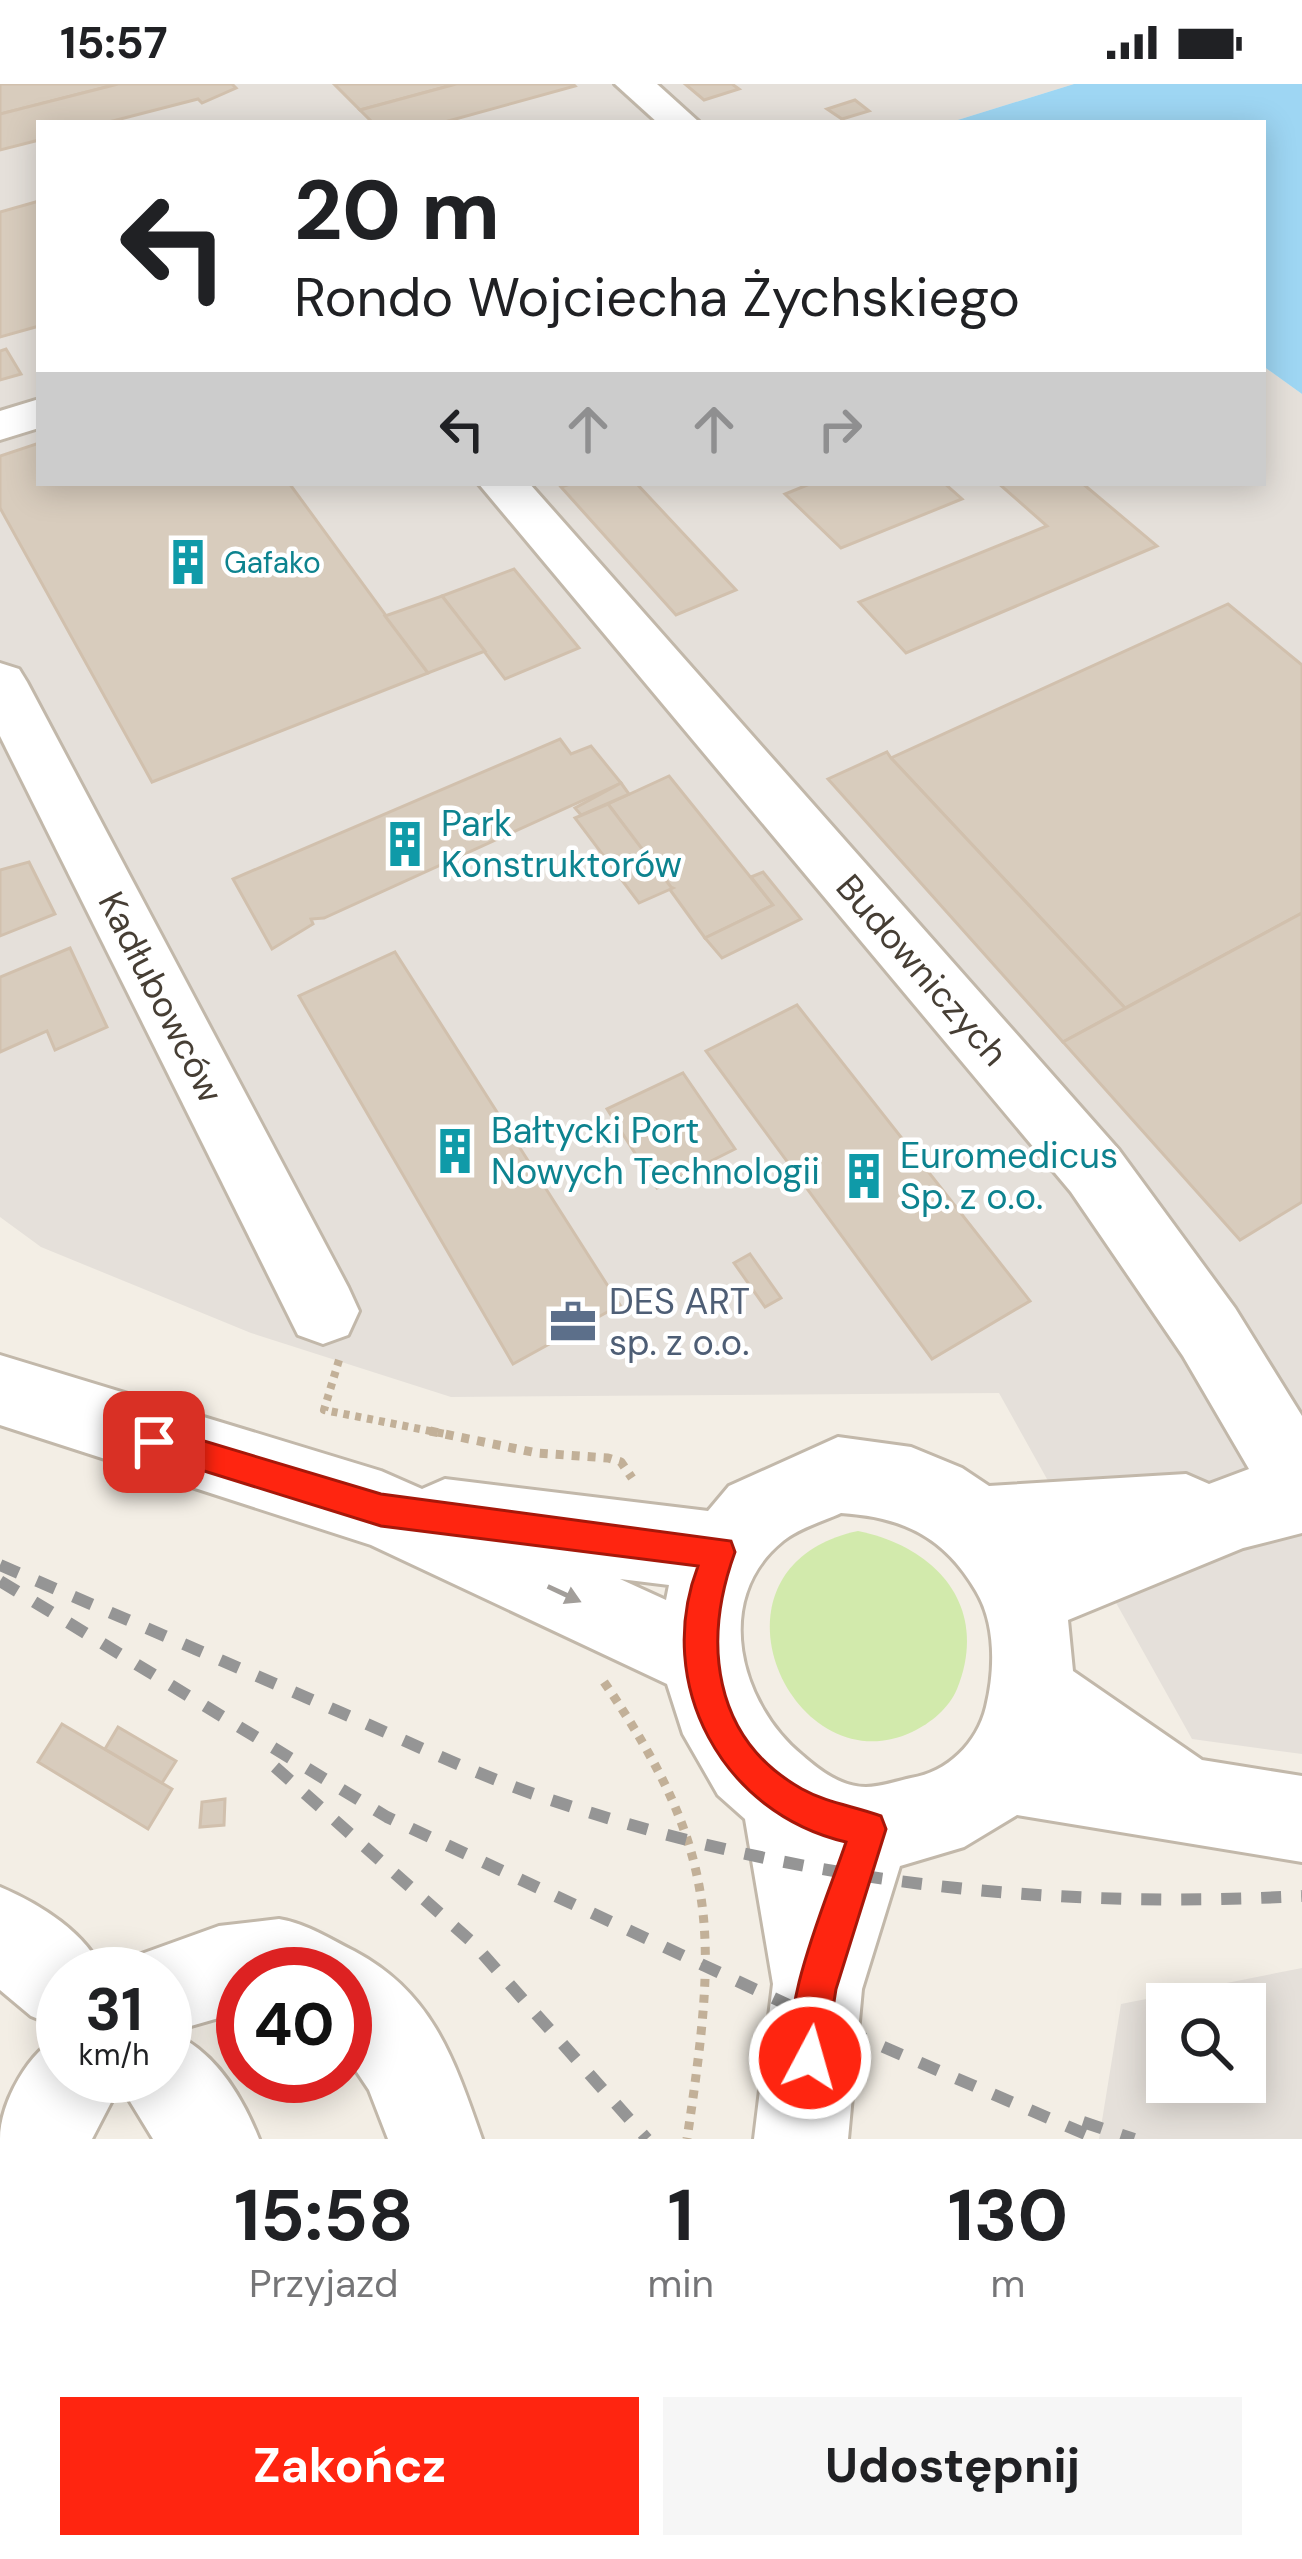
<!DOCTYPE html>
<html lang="pl">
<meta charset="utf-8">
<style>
body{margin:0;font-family:"DM Sans",sans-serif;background:#f6f6f6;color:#202124;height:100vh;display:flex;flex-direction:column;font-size:45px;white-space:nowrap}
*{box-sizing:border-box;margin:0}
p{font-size:39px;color:#757577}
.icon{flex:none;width:66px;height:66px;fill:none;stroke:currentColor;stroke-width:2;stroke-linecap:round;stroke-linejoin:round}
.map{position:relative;height:2055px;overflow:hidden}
.panel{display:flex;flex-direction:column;background:#fff;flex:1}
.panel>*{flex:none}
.banner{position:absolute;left:36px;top:36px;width:1230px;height:366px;border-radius:0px;box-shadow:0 6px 30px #0003;background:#fff;color:#202124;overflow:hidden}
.controls{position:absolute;left:1146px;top:1899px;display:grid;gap:24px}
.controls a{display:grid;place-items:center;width:120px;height:120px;border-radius:0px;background:#fff;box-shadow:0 6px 30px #0003;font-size:60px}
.speed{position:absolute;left:36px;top:1863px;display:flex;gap:24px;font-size:60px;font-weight:700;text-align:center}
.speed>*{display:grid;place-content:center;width:156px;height:156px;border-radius:50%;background:#fff;box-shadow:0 6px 30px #0003;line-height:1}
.speed small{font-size:30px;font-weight:400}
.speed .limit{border:18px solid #d22;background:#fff;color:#111}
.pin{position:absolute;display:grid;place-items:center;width:102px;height:102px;color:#fff;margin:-51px;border-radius:24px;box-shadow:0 6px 18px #0006}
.me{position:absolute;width:132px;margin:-66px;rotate:6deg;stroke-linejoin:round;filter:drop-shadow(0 0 9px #0008)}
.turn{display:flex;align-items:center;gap:42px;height:252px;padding:0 60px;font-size:54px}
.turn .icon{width:156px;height:156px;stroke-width:2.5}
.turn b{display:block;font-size:84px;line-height:102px}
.lanes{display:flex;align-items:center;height:114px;padding:0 60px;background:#0003;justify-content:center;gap:60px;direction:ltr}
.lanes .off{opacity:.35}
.eta{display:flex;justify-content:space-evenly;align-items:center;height:204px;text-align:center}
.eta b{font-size:72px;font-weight:700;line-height:84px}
.cta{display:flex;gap:24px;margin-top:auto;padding:24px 60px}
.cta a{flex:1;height:138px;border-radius:0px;background:#ff2510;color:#fff;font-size:48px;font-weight:700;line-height:138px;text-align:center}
.cta a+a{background:#f6f6f6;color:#202124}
.status{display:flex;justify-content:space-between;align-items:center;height:84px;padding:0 60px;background:#fff;direction:ltr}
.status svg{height:33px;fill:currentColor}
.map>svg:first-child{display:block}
</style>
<div class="status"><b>15:57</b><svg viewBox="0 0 49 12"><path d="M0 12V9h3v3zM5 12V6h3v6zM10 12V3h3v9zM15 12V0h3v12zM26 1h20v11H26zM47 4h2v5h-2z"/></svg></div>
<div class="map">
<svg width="1302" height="2055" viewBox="0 0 1302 2055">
<rect width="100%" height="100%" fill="#f3eee5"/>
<!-- industrial -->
<g fill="#e5e0da" fill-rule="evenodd">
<path d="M0,0H1074L948,39H39V399H1263V282L1302,310V1670L1192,1655L999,1309L451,1313L251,1249L41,1163L0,1133Z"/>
<path d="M1302,1884V2055H1099L1121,1920ZM1167,1920H1245V1998H1167Z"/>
</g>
<!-- green -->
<path fill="#d2eaac" d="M858,1447C937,1463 990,1523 957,1605C949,1624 931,1639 912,1648C791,1705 691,1483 858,1447Z"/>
<!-- water -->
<path fill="#9ed6f3" d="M1074,0H1302V310L1263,282V39H948Z"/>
<!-- building -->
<g fill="#d8ccbd" stroke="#d1c0ad" stroke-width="3">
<path d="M0,0H118L0,30Z"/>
<path d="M118,0H232L236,4L202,19L198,15L105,39H39V56L0,66V30Z"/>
<path d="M334,0H456L360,26Z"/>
<path d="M456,0H573L575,2L441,39H373L360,26Z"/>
<path d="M685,0H732L739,5L704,16Z"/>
<path d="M855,16L869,27L842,35L827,25Z"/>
<path d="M39,117V242L0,253V128Z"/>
<path d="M6,265L21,290L0,296V267Z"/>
<path d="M39,359V399H289L428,589L152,698L0,424V372Z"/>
<path d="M573,399H636L736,506L676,531L561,403Z"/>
<path d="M812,399H944L962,415L841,464L785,410Z"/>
<path d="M998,399H1082L1157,462L906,569L859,518L1047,442Z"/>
<path d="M514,485L579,564L505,595L442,512Z"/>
<path d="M442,512L485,567L428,589L385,532Z"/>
<path d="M1228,520L1302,581V829L1125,924L891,674Z"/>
<path d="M560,655L571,670L591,662L621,699L324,834L311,835L313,840L272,865L233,795Z"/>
<path d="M887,668L891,674L1125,924L1063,958L828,695Z"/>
<path d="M669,692L773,821L705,854L608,720Z"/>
<path d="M621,699L629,710L581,731L575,724Z"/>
<path d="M608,720L671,803L673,804L639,819L575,734Z"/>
<path d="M29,778L55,830L0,852V786Z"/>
<path d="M763,788L801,835L722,874L705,854L773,821L751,793Z"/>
<path d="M1302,829V1118L1240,1156L1063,958Z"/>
<path d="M70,864L107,943L55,966L47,947L0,968V893Z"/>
<path d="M395,868L620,1221L513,1280L299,912Z"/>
<path d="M797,921L1030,1217L932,1275L706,967Z"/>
<path d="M683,989L735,1065L657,1104L607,1025Z"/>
<path d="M750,1170L781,1214L765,1223L734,1179Z"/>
<path d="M62,1640L172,1705L148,1745L38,1678Z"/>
<path d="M118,1643L176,1677L162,1699L105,1665Z"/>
<path d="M225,1715L224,1741L200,1743L202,1718Z"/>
</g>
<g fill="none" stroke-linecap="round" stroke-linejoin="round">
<defs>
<g id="minor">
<path d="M615,0H657L699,38L658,39Z"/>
<path d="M39,315V344L0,356V327Z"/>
<path d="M478,399H529L1119,1066L1235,1224L1302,1332V1449L1243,1464L1068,1536L1073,1587L1202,1676L1302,1692V1778L1017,1731L964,1763L900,1782L862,1905L848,2055H754L773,1900L745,1735L718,1711L683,1650L667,1600L371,1461L0,1341V1271L381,1387L422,1405L445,1395L708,1427L729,1402L838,1353L911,1363L962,1384L989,1402L1186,1390L1209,1400L1249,1385L1183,1272L1071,1108ZM841,1429C902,1433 944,1452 976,1507C996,1540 995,1586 986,1623C977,1659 948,1688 911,1694C897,1697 880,1703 866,1703C841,1703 819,1686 802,1671C740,1620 711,1515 783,1457C799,1444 824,1437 841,1429ZM620,1495L669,1501L666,1516Z"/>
<path d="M0,579L19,585L27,598L348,1203L359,1227L348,1251L323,1260L298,1251L0,652Z"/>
<path d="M0,1803C40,1820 87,1849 104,1890H63V1945L31,1932L0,1906Z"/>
<path d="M279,1835C308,1840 330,1855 354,1867C433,1909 454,1975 482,2055H388L369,2006L345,1970V1890H243V1927L170,1948C214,1966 242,2012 259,2055H153L120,2001L92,2055H0C0,2019 29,1965 63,1951V1992H165V1890H126L133,1873L219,1842Z"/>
</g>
</defs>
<!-- minor casing -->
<use href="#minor" stroke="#c2b8aa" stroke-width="6"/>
<!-- path-far1 -->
<path stroke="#c2b098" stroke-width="8" stroke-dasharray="6 6" stroke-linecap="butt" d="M339,1276L324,1326L445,1350"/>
<!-- path -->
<g stroke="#c2b098" stroke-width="9" stroke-dasharray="8 8" stroke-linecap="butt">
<path d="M430,1347L537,1369L608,1374L621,1378L632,1394"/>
<path d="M604,1598C723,1772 717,1853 687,2055"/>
</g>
<!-- minor -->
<use href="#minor" fill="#fff" fill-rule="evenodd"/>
<!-- rail -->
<g stroke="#959595" stroke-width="12" stroke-dasharray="20 20" stroke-linecap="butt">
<path d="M0,1481C114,1530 228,1579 342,1629C411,1659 479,1692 551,1716C796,1798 1045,1826 1302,1812"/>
<path d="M0,1497L387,1733L814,1933L1097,2055"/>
<path d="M275,1683L472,1858L647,2055"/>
<path d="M1083,2038L1134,2055"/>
</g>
</g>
<!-- one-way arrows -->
<defs><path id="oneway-solid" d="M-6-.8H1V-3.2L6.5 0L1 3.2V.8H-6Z" transform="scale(3)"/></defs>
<use fill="#a29e9a" href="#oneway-solid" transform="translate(564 1510) rotate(25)"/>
<!-- route -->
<path fill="#ff2510" stroke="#a6180a" stroke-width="3" d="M154,1342L381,1410L731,1457L735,1468C703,1556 711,1654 802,1705C827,1719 854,1722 881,1732L886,1745L836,1905L823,1987L810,1993L796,1987C774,1933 828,1813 846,1758C722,1729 653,1600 698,1482L381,1442L143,1368L139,1358L143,1347Z"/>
<!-- icons -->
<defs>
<symbol id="building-bare" viewBox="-9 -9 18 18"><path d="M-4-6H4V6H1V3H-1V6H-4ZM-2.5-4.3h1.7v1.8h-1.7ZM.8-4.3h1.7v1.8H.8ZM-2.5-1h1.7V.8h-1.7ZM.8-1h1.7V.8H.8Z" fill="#0f9aa8" stroke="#fff" stroke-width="2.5" paint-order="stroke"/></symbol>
<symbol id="office-bare" viewBox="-9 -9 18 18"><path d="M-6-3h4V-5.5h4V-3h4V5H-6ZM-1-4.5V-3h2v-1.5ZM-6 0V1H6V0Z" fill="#5c6f8a" stroke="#fff" stroke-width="2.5" paint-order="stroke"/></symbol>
</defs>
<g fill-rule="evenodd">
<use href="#building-bare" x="155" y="445" width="66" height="66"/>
<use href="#building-bare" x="372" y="727" width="66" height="66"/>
<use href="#building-bare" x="422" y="1034" width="66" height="66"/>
<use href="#building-bare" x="831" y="1059" width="66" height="66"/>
<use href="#office-bare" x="540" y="1205" width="66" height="66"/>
</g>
<g text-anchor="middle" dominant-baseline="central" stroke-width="9" stroke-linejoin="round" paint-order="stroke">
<!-- far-culture labels -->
<g font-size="30" fill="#0d838f" stroke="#fff" text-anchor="start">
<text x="224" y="478">Gafako</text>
</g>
<!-- culture labels -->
<g font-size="36" fill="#0d838f" stroke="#fff" text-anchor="start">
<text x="441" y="739">Park<tspan x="441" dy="41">Konstruktorów</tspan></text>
<text x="491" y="1046">Bałtycki Port<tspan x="491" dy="41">Nowych Technologii</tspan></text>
<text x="900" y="1071">Euromedicus<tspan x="900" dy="41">Sp. z o.o.</tspan></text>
</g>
<!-- street labels -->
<g font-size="36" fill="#463e34" stroke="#fff">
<text transform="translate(922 886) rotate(49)">Budowniczych</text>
<text transform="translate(161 913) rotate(63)">Kadłubowców</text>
</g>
<!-- service labels -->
<g font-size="36" fill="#4e5e75" stroke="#fff" text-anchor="start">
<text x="609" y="1217">DES ART<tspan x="609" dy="41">sp. z o.o.</tspan></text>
</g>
</g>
</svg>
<div class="controls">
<a><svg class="icon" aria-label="search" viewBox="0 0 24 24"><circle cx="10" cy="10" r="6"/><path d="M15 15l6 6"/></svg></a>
</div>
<div class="speed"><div>31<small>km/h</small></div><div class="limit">40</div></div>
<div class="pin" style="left:154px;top:1358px;background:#d93025"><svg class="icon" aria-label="arrive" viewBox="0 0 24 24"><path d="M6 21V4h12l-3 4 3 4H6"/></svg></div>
<svg class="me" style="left:810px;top:1974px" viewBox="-20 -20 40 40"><circle r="17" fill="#ff2510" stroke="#fff" stroke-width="3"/><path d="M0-11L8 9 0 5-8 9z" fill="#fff"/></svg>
<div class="banner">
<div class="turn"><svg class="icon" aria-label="left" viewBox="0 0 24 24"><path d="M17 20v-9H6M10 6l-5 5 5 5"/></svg><div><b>20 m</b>Rondo Wojciecha Żychskiego</div></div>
<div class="lanes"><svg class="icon" aria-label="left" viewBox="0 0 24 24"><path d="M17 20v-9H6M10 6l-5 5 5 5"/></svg><svg class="icon off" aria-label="ahead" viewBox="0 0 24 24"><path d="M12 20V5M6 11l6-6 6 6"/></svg><svg class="icon off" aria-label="ahead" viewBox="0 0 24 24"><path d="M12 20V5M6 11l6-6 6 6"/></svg><svg class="icon off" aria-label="right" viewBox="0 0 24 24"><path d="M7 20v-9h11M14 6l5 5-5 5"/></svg></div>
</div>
</div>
<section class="panel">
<div class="eta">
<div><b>15:58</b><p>Przyjazd</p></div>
<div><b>1</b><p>min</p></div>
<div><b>130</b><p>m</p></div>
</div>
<div class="cta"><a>Zakończ</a><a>Udostępnij</a></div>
</section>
